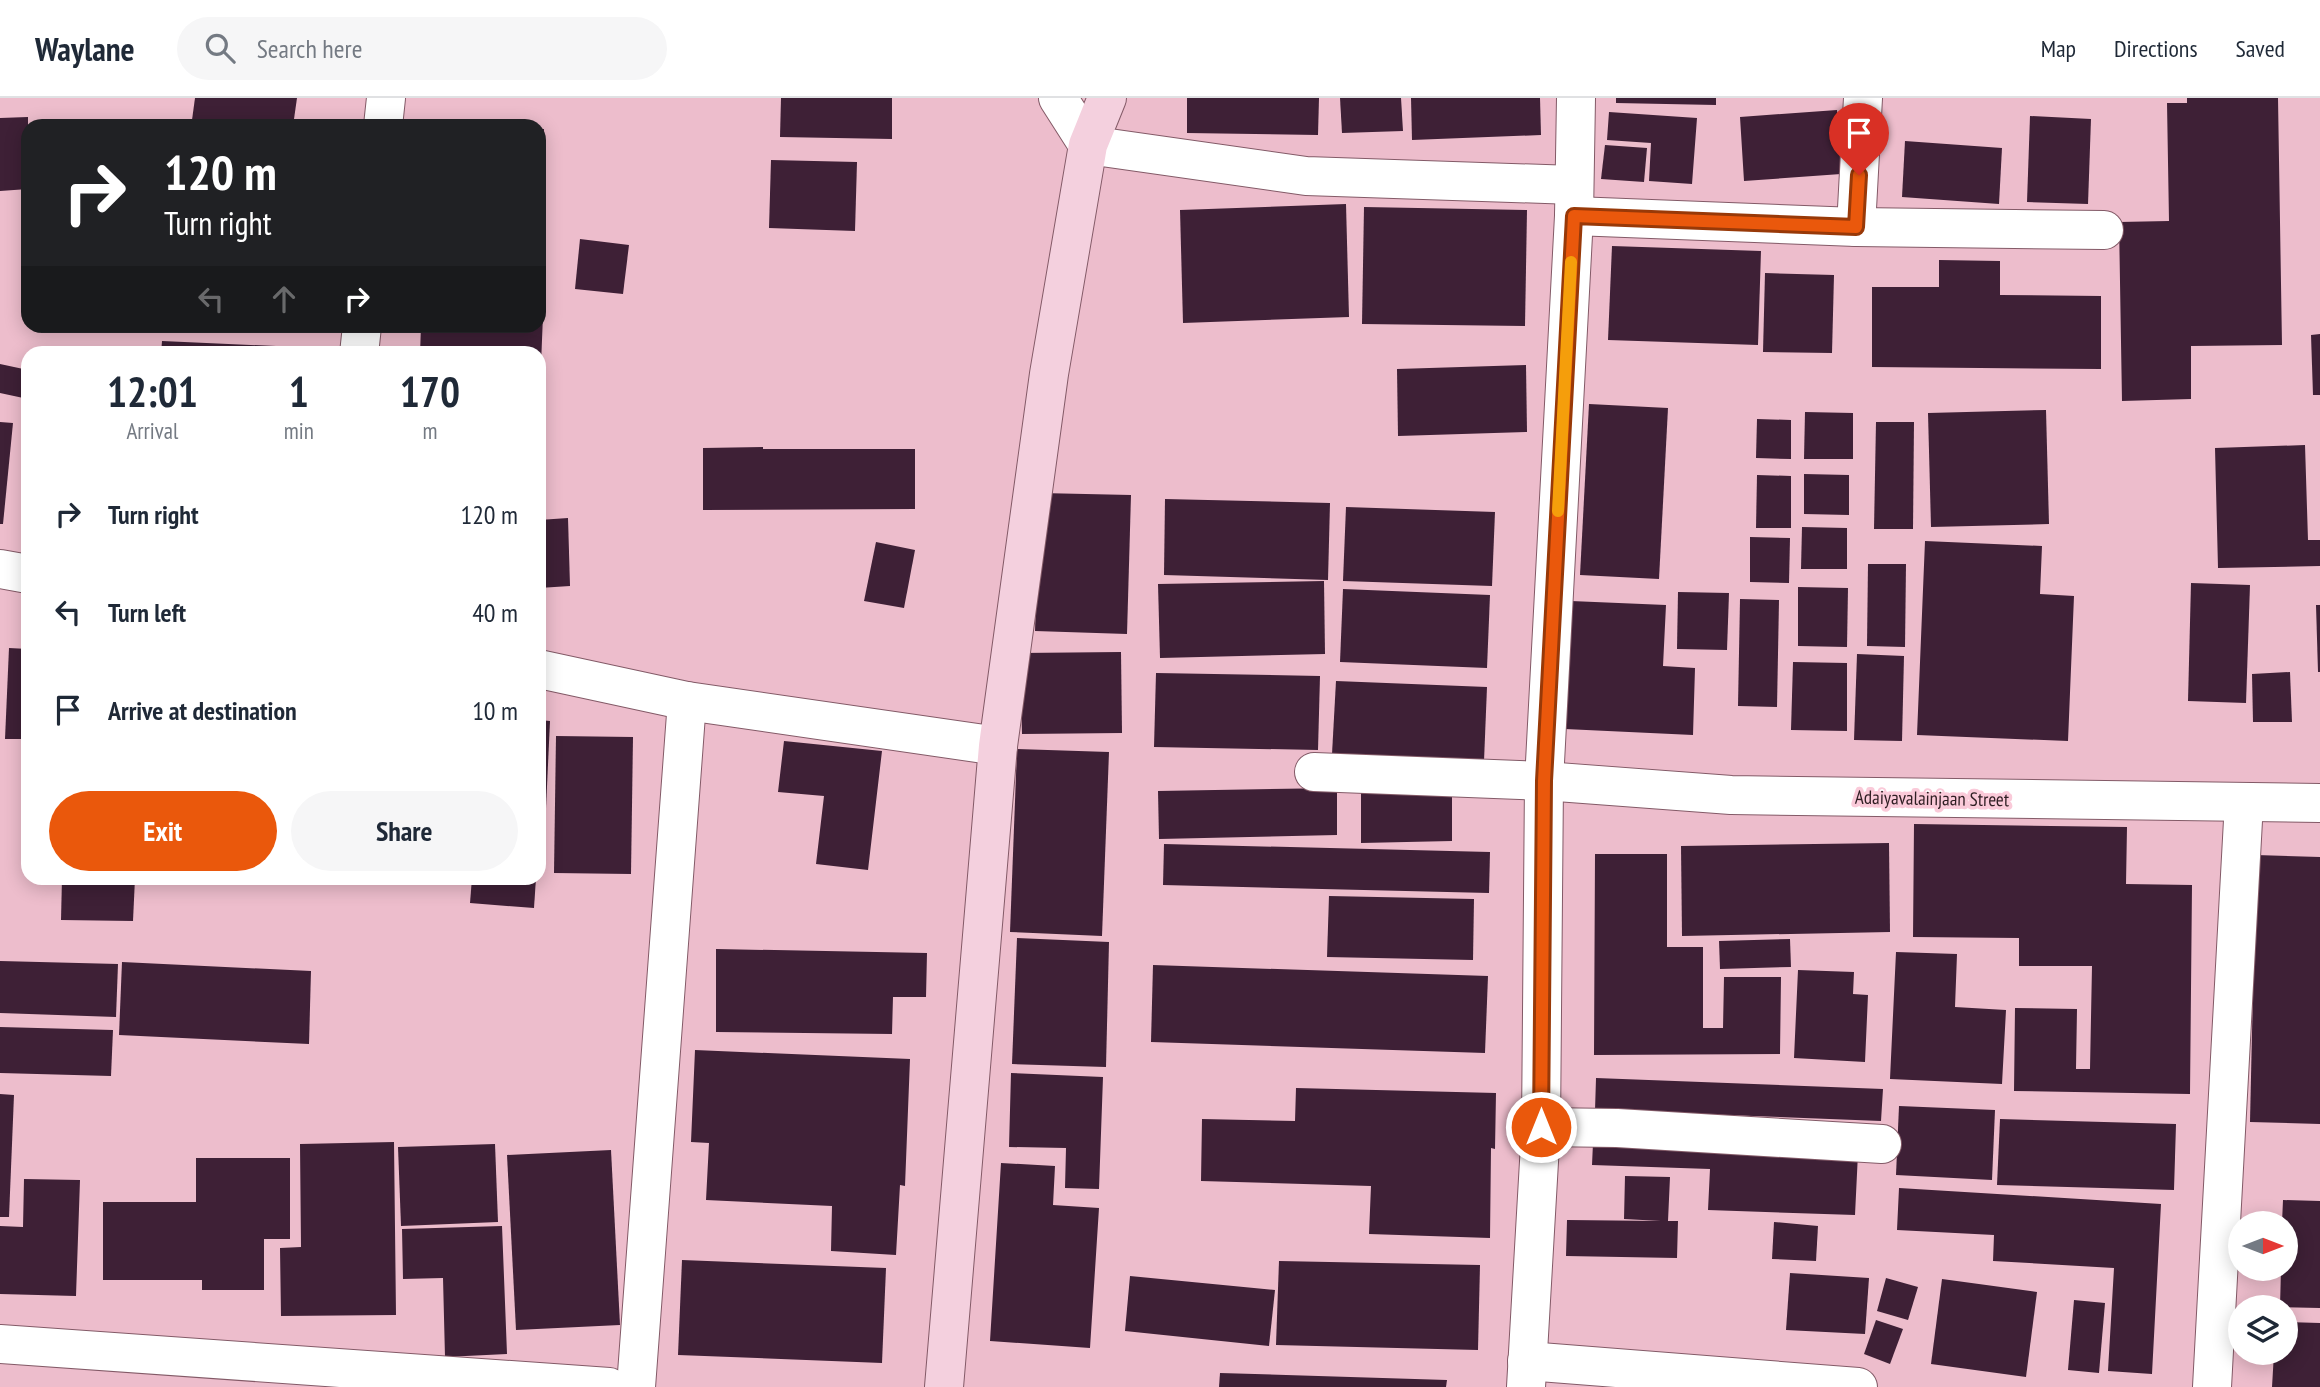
<!DOCTYPE html>
<style>
body{margin:0;font-family:"PT Sans Narrow",sans-serif;background:#f6f6f7;color:#1f2937;height:100vh;display:flex;flex-direction:column;font-size:26px;white-space:nowrap}
*{box-sizing:border-box;margin:0}
p{font-size:23px;color:#747a83}
.icon{flex:none;width:38px;height:38px;fill:none;stroke:currentColor;stroke-width:2;stroke-linecap:round;stroke-linejoin:round}
.map{position:relative;flex:1;overflow:hidden}
.details{position:absolute;left:21px;top:248px;width:525px;height:539px;display:flex;flex-direction:column;background:#fff;border-radius:21px;box-shadow:0 4px 18px #0003}
.details>*{flex:none}
.guide{position:absolute;left:21px;top:21px;width:525px;height:214px;border-radius:21px;box-shadow:0 4px 18px #0003;background:#202124;color:#fff;overflow:hidden}
.needle{width:46px;rotate:90deg}
.buttons{position:absolute;left:2228px;top:1113px;display:grid;gap:14px}
.buttons a{display:grid;place-items:center;width:70px;height:70px;border-radius:50%;background:#fff;box-shadow:0 4px 18px #0003;font-size:35px}
.pin{position:absolute;display:grid;place-items:center;width:60px;height:60px;color:#fff;margin:-72px -30px;border-radius:50% 50% 50% 0;rotate:-45deg;box-shadow:0 0 7px #0007}
.pin .icon{rotate:45deg}
.me{position:absolute;width:77px;margin:-38px;rotate:0deg;stroke-linejoin:round;filter:drop-shadow(0 0 5px #0008)}
.turn{display:flex;align-items:center;gap:24px;height:147px;padding:0 28px;font-size:32px}
.turn .icon{width:91px;height:91px;stroke-width:2.5}
.turn b{display:block;font-size:49px;line-height:60px}
.lanes{display:flex;align-items:center;height:66px;padding:0 28px;background:#0003;justify-content:center;gap:35px;direction:ltr}
.lanes .off{opacity:.35}
.eta{display:flex;justify-content:space-evenly;align-items:center;height:119px;text-align:center}
.eta b{font-size:42px;font-weight:800;line-height:49px}
.action{display:flex;gap:14px;margin-top:auto;padding:14px 28px}
.action a{flex:1;height:80px;border-radius:42px;background:#ea580c;color:#fff;font-size:28px;font-weight:800;line-height:80px;text-align:center}
.action a+a{background:#f6f6f7;color:#1f2937}
ul{padding:0;list-style:none}
li{display:flex;align-items:center;gap:21px;height:98px;padding:0 28px}
li div{flex:1}
li b{display:block;font-size:26px}
li em{font-style:normal}
header{display:flex;align-items:center;gap:42px;box-sizing:border-box;height:98px;padding:0 35px;background:#fff;border-bottom:2px solid #e0e1e3}
header strong{font-size:33px}
nav{display:flex;gap:38px;margin-inline-start:auto;font-size:24px}
.search{width:490px;height:63px;background:#f6f6f7;display:flex;align-items:center;gap:18px;box-sizing:border-box;padding:0 24px;border-radius:38px;color:#747a83;font-size:26px}
.map>svg:first-child{display:block}
</style>
<header>
<strong>Waylane</strong>
<div class="search"><svg class="icon" aria-label="search" viewBox="0 0 24 24"><circle cx="10" cy="10" r="6"/><path d="M15 15l6 6"/></svg>Search here</div>
<nav><a>Map</a><a>Directions</a><a>Saved</a></nav>
</header>
<div class="map">
<svg width="2320" height="1289" viewBox="0 0 2320 1289">
<rect width="100%" height="100%" fill="#edbdcc"/>
<!-- building -->
<g fill="#3e2036">
<path d="M195,0H297L293,28H236L192,22Z"/>
<path d="M781,0H892V41L780,39Z"/>
<path d="M1187,0H1319L1318,37L1187,35Z"/>
<path d="M1340,0H1401L1403,33L1342,35Z"/>
<path d="M1411,0H1540L1541,37L1412,42Z"/>
<path d="M1616,0H1716V7L1616,5Z"/>
<path d="M2187,0H2278L2282,247L2191,248V301L2122,303L2119,124L2169,123L2167,5H2187Z"/>
<path d="M1837,12L1841,76L1744,83L1740,19Z"/>
<path d="M1609,14L1697,20L1692,86L1649,83L1651,45L1607,42Z"/>
<path d="M2030,18L2091,21L2088,106L2027,104Z"/>
<path d="M28,19V91L0,93V20Z"/>
<path d="M539,31H544L542,107L539,106Z"/>
<path d="M1905,43L2002,50L1999,106L1902,99Z"/>
<path d="M1605,47L1647,50L1644,84L1601,81Z"/>
<path d="M771,62L857,64L855,133L769,130Z"/>
<path d="M1346,106L1349,219L1183,225L1180,112Z"/>
<path d="M1364,109L1527,112L1525,228L1362,226Z"/>
<path d="M580,141L629,147L623,196L575,191Z"/>
<path d="M1612,148L1761,153L1758,247L1608,242Z"/>
<path d="M1939,162L2000,163V197L2101,198V271L1872,269V189H1939Z"/>
<path d="M1765,175L1834,177L1832,255L1763,254Z"/>
<path d="M539,217H543L541,267H539V256H420L421,228H539Z"/>
<path d="M176,228H300L299,235L176,230Z"/>
<path d="M2320,236V297H2313L2311,237Z"/>
<path d="M162,243L298,249L297,256H161Z"/>
<path d="M0,266L28,272V301L0,295Z"/>
<path d="M1526,267L1527,334L1398,338L1397,271Z"/>
<path d="M1589,306L1668,310L1659,481L1580,477Z"/>
<path d="M2046,312L2049,426L1931,429L1928,315Z"/>
<path d="M1805,314L1853,315V361H1804Z"/>
<path d="M1757,321L1791,322V361L1756,360Z"/>
<path d="M0,324L13,325L3,426H0Z"/>
<path d="M1876,324H1914L1913,431H1874Z"/>
<path d="M2305,347L2308,442H2320V468L2218,470L2215,350Z"/>
<path d="M763,349V351H915V411L703,412V350Z"/>
<path d="M1804,376L1849,377V417L1804,416Z"/>
<path d="M1757,377L1791,378V430H1756Z"/>
<path d="M26,388H28V434L21,433Z"/>
<path d="M1040,395L1131,397L1127,536L1035,533Z"/>
<path d="M1165,401L1330,405L1328,482L1164,477Z"/>
<path d="M1346,409L1495,414L1492,488L1343,483Z"/>
<path d="M568,420L570,488L539,490V422Z"/>
<path d="M1802,429L1847,430V471H1801Z"/>
<path d="M1750,439L1790,440L1789,485L1750,484Z"/>
<path d="M1925,443L2042,448L2040,496L2074,498L2068,643L1917,637Z"/>
<path d="M876,444L915,452L904,510L864,503Z"/>
<path d="M1868,466H1906L1905,549L1867,548Z"/>
<path d="M1324,483L1325,556L1160,560L1158,486Z"/>
<path d="M2191,485L2250,487L2246,605L2188,603Z"/>
<path d="M1798,489L1848,490L1847,549L1798,548Z"/>
<path d="M1343,491L1490,497L1487,570L1340,564Z"/>
<path d="M1678,494L1729,495L1727,552L1677,551Z"/>
<path d="M1740,501L1779,502L1777,609L1738,608Z"/>
<path d="M1571,503L1666,507L1663,568L1695,570L1693,637L1565,631Z"/>
<path d="M2316,507H2320V574H2318Z"/>
<path d="M9,550L28,551V641H5Z"/>
<path d="M1121,554L1122,635L1022,636L1020,555Z"/>
<path d="M1857,556L1904,558L1902,643L1854,642Z"/>
<path d="M1793,564L1847,565V633L1791,632Z"/>
<path d="M2290,574L2292,624H2253L2252,576Z"/>
<path d="M1156,575L1320,578L1318,652L1154,649Z"/>
<path d="M1336,583L1487,589L1484,663L1332,656Z"/>
<path d="M539,622L550,623L546,710H539Z"/>
<path d="M556,638L633,639L631,776L554,775Z"/>
<path d="M784,643L882,653L868,772L816,766L824,698L778,694Z"/>
<path d="M1017,651L1109,654L1102,838L1010,834Z"/>
<path d="M1337,690V737L1159,741L1158,693Z"/>
<path d="M1452,693V743L1361,745V695Z"/>
<path d="M1914,726L2127,729L2126,786L2192,787L2190,996L2014,993L2015,910L2077,911L2076,971H2090L2092,868H2019V840L1913,839Z"/>
<path d="M1889,745L1890,834L1682,838L1681,748Z"/>
<path d="M1164,746L1490,754L1489,795L1163,787Z"/>
<path d="M1595,756H1667V849H1703V930H1723L1724,879H1781L1780,956L1594,957Z"/>
<path d="M2256,757L2320,759V1026L2250,1024Z"/>
<path d="M62,780H135L133,823L61,822Z"/>
<path d="M472,780H536L534,810L470,805Z"/>
<path d="M1329,798L1474,801L1473,862L1327,859Z"/>
<path d="M1017,840L1109,844L1106,969L1012,966Z"/>
<path d="M1790,841L1791,869L1720,871L1719,843Z"/>
<path d="M716,851L927,855L926,899H893L892,936L716,934Z"/>
<path d="M1896,854L1957,856L1955,909L2006,912L2002,986L1890,981Z"/>
<path d="M0,863L118,866L116,919L0,915Z"/>
<path d="M122,864L311,873L309,946L119,937Z"/>
<path d="M1153,867L1488,878L1485,955L1151,944Z"/>
<path d="M1798,872L1854,874L1853,896L1868,897L1865,964L1794,960Z"/>
<path d="M0,929L113,932L111,978L0,975Z"/>
<path d="M695,952L910,961L905,1088L900,1087L896,1157L831,1153L832,1108L706,1102L709,1045L691,1044Z"/>
<path d="M1011,975L1103,979L1099,1091L1065,1090L1066,1050L1009,1049Z"/>
<path d="M1596,980L1883,991L1881,1023L1595,1012Z"/>
<path d="M1296,990L1496,995L1495,1051L1491,1050L1490,1140L1369,1136L1371,1088L1201,1083L1202,1021L1295,1023Z"/>
<path d="M0,996L14,997L9,1119H0Z"/>
<path d="M1899,1008L1995,1012L1992,1082L1896,1077Z"/>
<path d="M2000,1021L2176,1026L2174,1092L1997,1087Z"/>
<path d="M394,1044L396,1217L281,1218L280,1150L301,1149L300,1046Z"/>
<path d="M1593,1045L1858,1055L1855,1117L1708,1112L1710,1071L1592,1067Z"/>
<path d="M495,1046L498,1124L401,1128L398,1049Z"/>
<path d="M611,1052L620,1227L516,1232L507,1057Z"/>
<path d="M196,1060H290V1141H264V1192H202V1182H103V1104H196Z"/>
<path d="M1001,1065L1055,1068L1053,1107L1099,1110L1090,1250L990,1243Z"/>
<path d="M1625,1078L1670,1079L1668,1123H1678L1677,1160L1566,1158L1567,1122L1661,1123L1624,1121Z"/>
<path d="M24,1081L80,1082L76,1198L0,1196V1128L23,1129Z"/>
<path d="M1899,1090L2161,1106L2152,1276L2108,1273L2114,1170L1993,1163L1994,1137L1897,1132Z"/>
<path d="M2283,1102L2320,1103V1210L2280,1209L2281,1171H2286V1125H2282Z"/>
<path d="M1774,1124L1818,1128L1816,1163L1772,1161Z"/>
<path d="M502,1128L507,1256L445,1259L443,1180L403,1181L402,1131Z"/>
<path d="M682,1162L886,1170L882,1265L678,1257Z"/>
<path d="M1279,1163L1480,1167L1478,1252L1276,1247Z"/>
<path d="M1790,1175L1869,1180L1865,1236L1786,1232Z"/>
<path d="M1130,1178L1275,1192L1269,1248L1125,1233Z"/>
<path d="M1886,1180L1918,1189L1908,1222L1877,1213Z"/>
<path d="M1942,1181L2037,1194L2026,1279L1931,1266Z"/>
<path d="M2074,1202L2105,1205L2099,1275L2068,1272Z"/>
<path d="M1876,1222L1903,1231L1890,1266L1864,1256Z"/>
<path d="M2286,1224L2320,1225V1289H2272L2274,1255H2286Z"/>
<path d="M1220,1275L1447,1282L1446,1289H1219Z"/>
</g>
<g fill="none" stroke-linecap="round" stroke-linejoin="round">
<defs>
<g id="minor">
<path d="M1058,0L1088,47L1306,78L1574,87"/>
<path d="M383,28L386,0"/>
<path d="M1574,118L1856,129L2104,132"/>
<path d="M1856,129L1863,0"/>
<path d="M359,256L362,228"/>
<path d="M0,471L28,476"/>
<path d="M539,571L687,603L998,648"/>
<path d="M1314,674L1544,683L1731,697L2320,705"/>
<path d="M1541,1029L1617,1030L1882,1046"/>
<path d="M0,1246L609,1289"/>
<path d="M1527,1263L1858,1289"/>
<path d="M636,1289L687,603"/>
<path d="M1526,1289L1541,1029L1544,683L1574,118L1576,0"/>
<path d="M2212,1289L2244,704"/>
</g>
<path id="secondary" d="M944,1289L998,648L1049,276L1088,47L1107,0"/>
</defs>
<!-- minor casing -->
<use href="#minor" stroke="#835a67" stroke-width="40"/>
<!-- secondary casing -->
<use href="#secondary" stroke="#835a67" stroke-width="40"/>
<!-- minor -->
<use href="#minor" stroke="#fff" stroke-width="38"/>
<!-- secondary -->
<use href="#secondary" stroke="#f4d0de" stroke-width="38"/>
</g>
<g fill="none" stroke-linecap="round" stroke-linejoin="round">
<defs>
<path id="route" d="M1541,1029L1544,683L1574,118L1856,129L1859,77"/>
</defs>
<!-- route casing -->
<use href="#route" stroke="#983908" stroke-width="18"/>
<!-- route -->
<use href="#route" stroke="#ea580c" stroke-width="12"/>
<!-- slow -->
<path stroke="#f59e0b" stroke-width="12" d="M1558,413L1571,164"/>
</g>
<g text-anchor="middle" dominant-baseline="central" stroke-width="7" stroke-linejoin="round" paint-order="stroke">
<!-- street labels -->
<g font-size="19" fill="#2f1e23" stroke="#facad9">
<text transform="translate(1932 700) rotate(1)">Adaiyavalainjaan Street</text>
</g>
</g>
</svg>
<div class="buttons">
<a><svg class="needle" viewBox="-14 -14 28 28"><path d="M0-13l5 13h-10z" fill="#e53935"/><path d="M0 13l5-13h-10z" fill="#747a83"/></svg></a>
<a><svg class="icon" aria-label="layers" viewBox="0 0 24 24"><path d="M12 4l9 5-9 5-9-5zM3 14l9 5 9-5"/></svg></a>
</div>
<div class="pin" style="left:1859px;top:77px;background:#d93025"><svg class="icon" aria-label="arrive" viewBox="0 0 24 24"><path d="M6 21V4h12l-3 4 3 4H6"/></svg></div>
<svg class="me" style="left:1541px;top:1029px" viewBox="-20 -20 40 40"><circle r="17" fill="#ea580c" stroke="#fff" stroke-width="3"/><path d="M0-11L8 9 0 5-8 9z" fill="#fff"/></svg>
<div class="guide">
<div class="turn"><svg class="icon" aria-label="right" viewBox="0 0 24 24"><path d="M7 20v-9h11M14 6l5 5-5 5"/></svg><div><b>120 m</b>Turn right</div></div>
<div class="lanes"><svg class="icon off" aria-label="left" viewBox="0 0 24 24"><path d="M17 20v-9H6M10 6l-5 5 5 5"/></svg><svg class="icon off" aria-label="ahead" viewBox="0 0 24 24"><path d="M12 20V5M6 11l6-6 6 6"/></svg><svg class="icon" aria-label="right" viewBox="0 0 24 24"><path d="M7 20v-9h11M14 6l5 5-5 5"/></svg></div>
</div>
<section class="details">
<div class="eta">
<div><b>12:01</b><p>Arrival</p></div>
<div><b>1</b><p>min</p></div>
<div><b>170</b><p>m</p></div>
</div>
<ul>
<li><svg class="icon" aria-label="right" viewBox="0 0 24 24"><path d="M7 20v-9h11M14 6l5 5-5 5"/></svg><div><b>Turn right</b></div><em>120 m</em></li>
<li><svg class="icon" aria-label="left" viewBox="0 0 24 24"><path d="M17 20v-9H6M10 6l-5 5 5 5"/></svg><div><b>Turn left</b></div><em>40 m</em></li>
<li><svg class="icon" aria-label="arrive" viewBox="0 0 24 24"><path d="M6 21V4h12l-3 4 3 4H6"/></svg><div><b>Arrive at destination</b></div><em>10 m</em></li>
</ul>
<div class="action"><a>Exit</a><a>Share</a></div>
</section>
</div>
